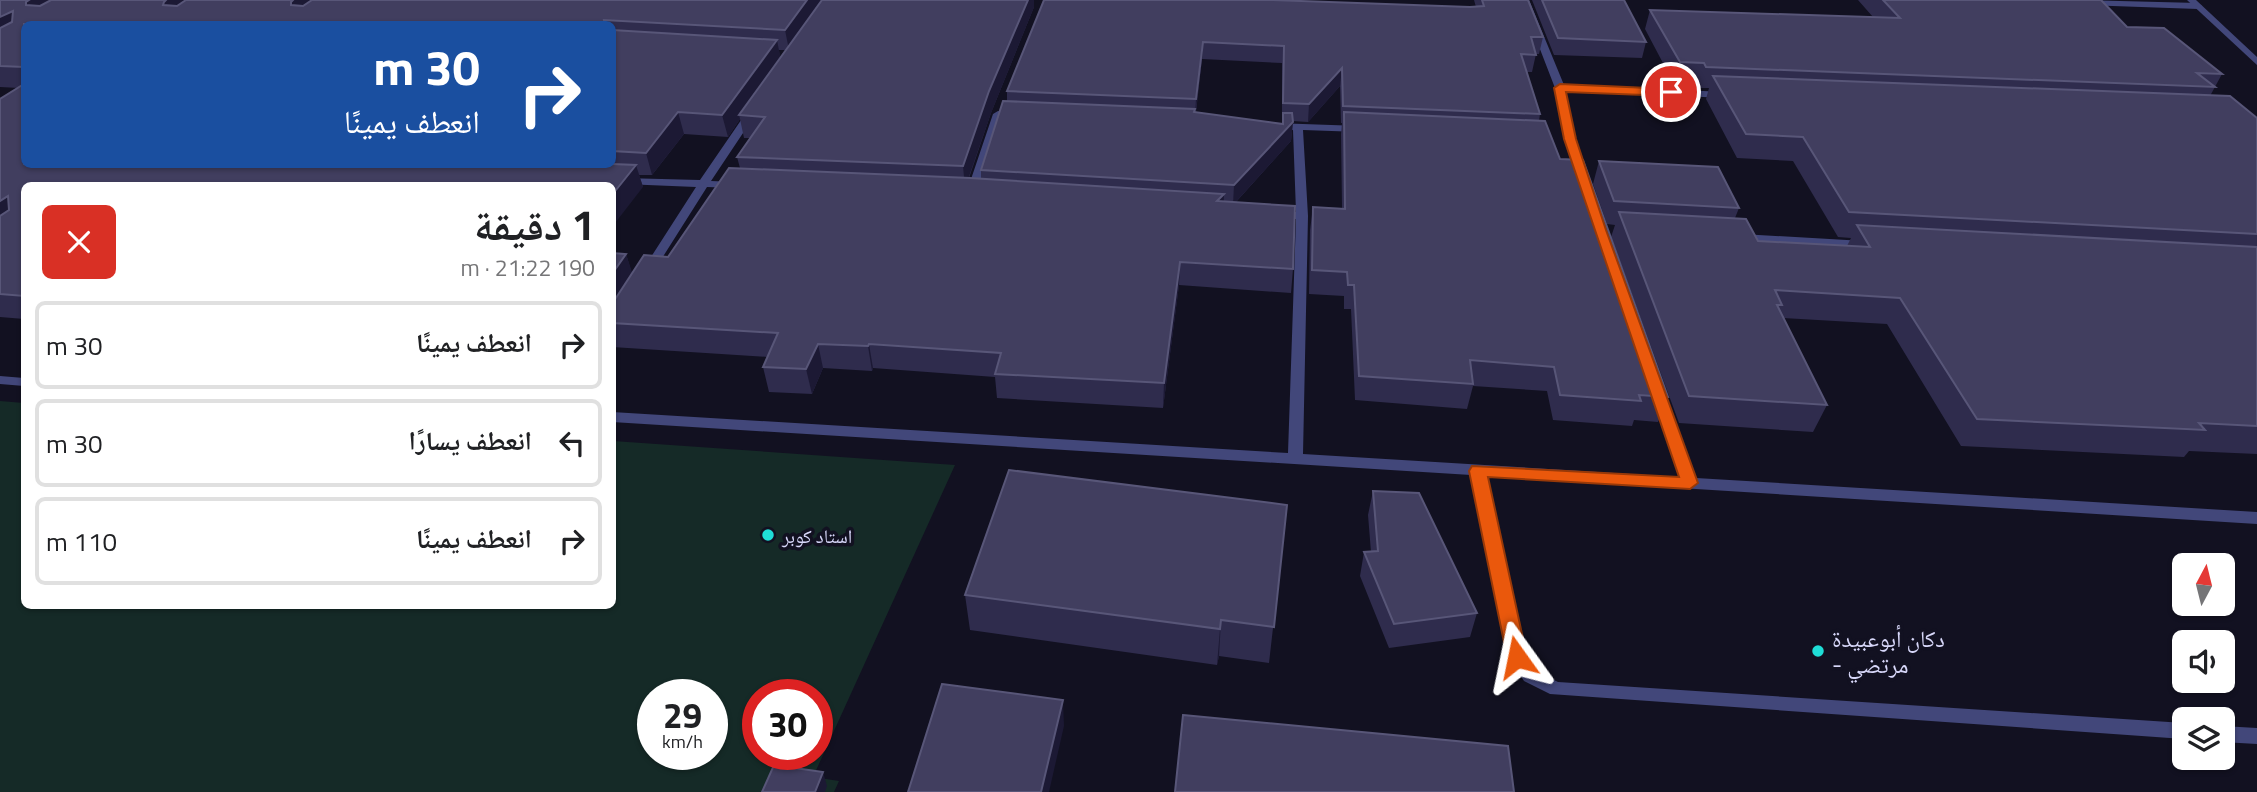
<!DOCTYPE html>
<html lang="ar">
<meta charset="utf-8">
<style>
body{margin:0;font-family:"Titillium Web","Noto Naskh Arabic",sans-serif;background:#f6f6f6;color:#202124;direction:rtl;height:100vh;display:flex;flex-direction:column;font-size:26px;white-space:nowrap}
*{box-sizing:border-box;margin:0}
p{font-size:23px;color:#757577}
.icon{flex:none;width:38px;height:38px;fill:none;stroke:currentColor;stroke-width:2;stroke-linecap:round;stroke-linejoin:round}
.map{position:relative;flex:1;overflow:hidden;direction:ltr}
.panel{position:absolute;left:21px;top:182px;width:595px;height:427px;display:flex;flex-direction:column;background:#fff;border-radius:10px;box-shadow:0 2px 5px #0004;direction:rtl}
.panel>*{flex:none}
.banner{position:absolute;left:21px;top:21px;width:595px;height:147px;border-radius:10px;box-shadow:0 2px 5px #0004;direction:rtl;background:#1a4fa0;color:#fff;overflow:hidden}
.needle{width:46px;rotate:7deg}
.fabs{position:absolute;left:2172px;top:553px;display:grid;gap:14px}
.fabs a{display:grid;place-items:center;width:63px;height:63px;border-radius:10px;background:#fff;box-shadow:0 2px 5px #0004;font-size:35px}
.speed{position:absolute;left:637px;top:679px;display:flex;gap:14px;font-size:35px;font-weight:700;text-align:center}
.speed>*{display:grid;place-content:center;width:91px;height:91px;border-radius:50%;background:#fff;box-shadow:0 2px 5px #0004;line-height:1}
.speed small{font-size:18px;font-weight:400}
.speed .limit{border:10px solid #d22;background:#fff;color:#111}
.pin{position:absolute;display:grid;place-items:center;width:60px;height:60px;color:#fff;margin:-30px;border:4px solid #fff;border-radius:50%;box-shadow:0 2px 7px #0007}
.me{position:absolute;width:77px;margin:-38px;rotate:348deg;stroke-linejoin:round;filter:drop-shadow(0 0 5px #0008)}
.turn{display:flex;align-items:center;gap:24px;height:147px;padding:0 21px;font-size:32px}
.turn .icon{width:91px;height:91px;stroke-width:2.5}
.turn b{display:block;font-size:49px;line-height:60px}
.round{display:grid;place-items:center;flex:none;width:74px;height:74px;border-radius:10px;background:#f6f6f6}
.overview{display:flex;align-items:center;justify-content:space-between;height:119px;padding:0 21px}
h1{font-size:42px;font-weight:700;line-height:52px}
ul{padding:0;list-style:none}
li{display:flex;align-items:center;gap:21px;height:88px;margin:0 14px 10px;padding:0 7px;border:4px solid #e0e0e0;border-radius:10px}
li div{flex:1}
li b{display:block;font-size:26px}
li em{font-style:normal}
.map>svg:first-child{display:block}
</style>
<div class="map">
<svg width="2257" height="792" viewBox="0 0 2257 792">
<rect width="100%" height="100%" fill="#121121"/>
<!-- green -->
<path fill="#152a27" fill-rule="evenodd" d="M0,401L24,403V606H612L613,441L955,465L813,777L839,781L834,792H0ZM653,695H712V754H653ZM758,695H817V754H758Z"/>
<g fill="none" stroke-linecap="round" stroke-linejoin="round">
<!-- minor -->
<g fill="#42477a" fill-rule="evenodd">
<path d="M1521,0H1529L1564,85L1726,92L1731,95L1726,98L1566,91L1575,139L1588,178L1582,181L1578,180L1565,139L1555,88Z"/>
<path d="M2081,0L2198,3L2202,6L2198,9L2084,5L2081,4Z"/>
<path d="M752,109L757,112L711,181L735,182L741,185L735,188L707,187L652,274H644L642,271L696,187L623,184L617,181L623,178L700,180L748,110Z"/>
<path d="M998,111L1013,112L1018,115L1013,118L1002,117L978,194L972,197L968,196L966,194L993,114Z"/>
<path d="M1274,123L1360,126L1365,129L1360,132L1303,130L1308,216L1303,454L1680,477L1650,392L1657,387L1664,392L1696,478L2257,512V524L1487,476L1525,655L1536,671L1558,682L2184,723V739L1550,694L1524,681L1508,657L1471,475L612,422V412L1288,453L1296,219L1276,218L1270,215L1276,212H1296L1293,130L1270,128V124Z"/>
<path d="M1741,234L1864,241L1870,245L1864,249L1737,241V235Z"/>
<path d="M0,376L24,378V386L0,384Z"/>
<path d="M2222,726L2257,728V744L2222,742Z"/>
</g>
<!-- tertiary -->
<path fill="#42477a" fill-rule="evenodd" d="M2187,0H2196L2257,57V65Z"/>
</g>
<!-- wall -->
<g fill="#2f2c4d" fill-rule="evenodd">
<path d="M0,0H1034V7L991,113L969,178H981V170L1007,101V91L1044,0L1470,7H1476L1474,0H1528L1543,37L1539,54H1536L1532,72H1526L1540,114L1539,121L1560,159L1668,397L1658,422L1634,420L1632,426L1553,420L1547,391L1473,386L1467,409L1355,400L1351,309H1344V296L1309,294L1310,230L1313,207L1342,208L1341,134L1342,123H1341L1340,86L1308,122L1293,121L1291,141L1236,202L1293,269L1291,293L1179,285L1163,408L997,398L995,377L873,368L872,371L823,368L812,394L769,392L763,367L768,357L612,347V253L626,254L632,274L668,257L740,168L737,157L750,138H744L740,119L728,137L684,134L652,175H639L643,187L24,186V319L0,317V99L19,88L0,87ZM24,24H612V164H24ZM779,50H786L780,58ZM1202,59L1282,63V124L1196,112Z"/>
<path d="M1532,0H1624L1646,42L1642,58L1554,55Z"/>
<path d="M1858,0H2101L2127,27L2222,74L2210,96L2257,118V454L2189,451L2184,457L1961,446L1887,324L1783,318L1827,405L1813,432L1679,423L1611,237L1615,225L1607,224L1593,184L1599,161L1739,208L1735,218L1758,241L1847,246L1851,238L1838,237L1793,161L1737,158L1706,99L1709,88H1700L1697,83L1673,82L1645,29L1650,10L1873,17Z"/>
<path d="M1373,491L1477,613L1470,637L1389,648L1360,576L1364,552H1371L1368,515Z"/>
<path d="M1287,505L1269,663L1219,656L1217,665L970,630L965,595Z"/>
</g>
<!-- shaded-wall -->
<g fill="#1c1934">
<path d="M29,0H77L39,22L26,5V2Z"/>
<path d="M166,0H207L175,22L163,5L164,2Z"/>
<path d="M293,0H331L300,22L291,5V2Z"/>
<path d="M807,0H825L789,50L785,30Z"/>
<path d="M1028,0H1034V7L991,113L965,188L963,166L989,91Z"/>
<path d="M13,11L24,29L0,43V17Z"/>
<path d="M777,40L781,61L739,115L740,119L728,137L722,115Z"/>
<path d="M1203,42L1202,59L1195,117L1196,99Z"/>
<path d="M1342,68L1340,86L1308,122L1309,104Z"/>
<path d="M678,112L684,134L652,175L646,153Z"/>
<path d="M1293,122L1291,141L1233,205L1234,185Z"/>
<path d="M636,165L643,187L612,227V195Z"/>
<path d="M1224,194L1223,217L1217,201Z"/>
<path d="M8,196L24,219L0,235V201Z"/>
<path d="M626,254L634,278L612,310V274Z"/>
<path d="M1180,262L1179,285L1163,408L1164,383Z"/>
<path d="M818,344L823,368L812,394L806,369Z"/>
<path d="M869,344L873,368L872,371L868,346Z"/>
<path d="M1221,620L1219,656L1217,665L1220,629Z"/>
<path d="M1063,700L1064,726L1049,792H1041Z"/>
<path d="M823,772L827,786L825,792H815Z"/>
</g>
<!-- building -->
<g fill="#413e5f" stroke="#585678" stroke-width="2">
<path d="M0,0H29L26,2V5L40,6L51,0H166L164,2L163,5L177,6L186,0H293L291,2V5L303,6L312,0H807L785,30L604,20L605,24H24V67L0,66V28L12,22L13,11L0,17Z"/>
<path d="M822,0H1028L989,91L963,166L737,157L765,117L739,115Z"/>
<path d="M1044,0H1273L1470,7L1484,6L1482,0H1528L1543,37H1531L1536,55L1521,54L1540,114L1343,106L1342,68L1309,104L1283,103L1284,46L1203,42L1196,99L1007,91Z"/>
<path d="M1542,0H1624L1646,42L1558,38Z"/>
<path d="M1883,0H2101L2127,27L2164,28L2222,74L2197,73L2215,87L1706,67L1704,63L1680,62L1650,10L1900,18Z"/>
<path d="M612,30L777,40L722,115L678,112L646,153L612,151Z"/>
<path d="M1713,76L2230,96L2257,118V234L1849,212L1803,137L1746,134Z"/>
<path d="M24,84V164H60L61,166H74L76,164H612L636,165L612,195V186H24V296L0,294V216L9,210L8,196L0,201V99Z"/>
<path d="M1003,101L1195,109L1194,112L1283,124V113H1292L1293,122L1234,185L981,170Z"/>
<path d="M1344,112L1545,121L1560,159L1583,160L1668,397L1639,395L1641,401L1560,395L1554,367L1470,360L1473,384L1359,376L1354,285H1348L1347,272L1312,270L1313,207L1345,209Z"/>
<path d="M1599,161L1718,167L1739,208L1614,201Z"/>
<path d="M729,168L970,178L1224,194L1217,201L1295,206L1293,269L1180,262L1164,383L995,374L1001,353L869,344L868,346L818,344L806,369L763,367L778,333L612,323V304L644,255L668,257Z"/>
<path d="M1619,212L1746,219L1758,241L1870,247L1857,225L2257,247V426L2199,423L2205,430L1977,419L1900,298L1775,290L1782,305H1777L1827,405L1689,396Z"/>
<path d="M612,253L626,254L612,274Z"/>
<path d="M1009,470L1287,505L1274,627L1221,620L1220,629L965,595Z"/>
<path d="M1373,491L1419,493L1477,613L1394,624L1364,552L1378,551Z"/>
<path d="M942,684L1063,700L1041,792H908Z"/>
<path d="M1183,715L1508,746L1514,792H1175Z"/>
<path d="M774,765L823,772L815,792H762Z"/>
</g>
<!-- route -->
<path fill="#ea580c" stroke="#983908" stroke-width="2" d="M1560,84L1671,89L1677,92L1671,96L1566,92L1576,139L1606,230L1698,483L1690,489L1488,477L1527,657L1524,663L1517,665L1510,663L1507,657L1469,471L1472,466L1679,477L1564,139L1554,88Z"/>
<!-- markers -->
<g fill="#1fddd7" stroke="#121121" stroke-width="2.5">
<circle cx="768" cy="535" r="7"/>
<circle cx="1818" cy="651" r="7"/>
</g>
<g text-anchor="middle" dominant-baseline="central" stroke-width="7" stroke-linejoin="round" paint-order="stroke">
<!-- poi labels -->
<g font-size="19" fill="#d7d7f9" stroke="#121121" text-anchor="start">
<text x="782" y="535">استاد كوبر</text>
</g>
<!-- near-poi labels -->
<g font-size="23" fill="#d7d7f9" stroke="#121121" text-anchor="start">
<text x="1832" y="638">دكان أبوعبيدة<tspan x="1832" dy="26">- مرتضي</tspan></text>
</g>
</g>
</svg>
<div class="fabs">
<a><svg class="needle" viewBox="-14 -14 28 28"><path d="M0-13l5 13h-10z" fill="#e53935"/><path d="M0 13l5-13h-10z" fill="#757577"/></svg></a>
<a><svg class="icon" aria-label="sound" viewBox="0 0 24 24"><path d="M4 9h4l5-4v14l-5-4H4zM17 9q2 3 0 6"/></svg></a>
<a><svg class="icon" aria-label="layers" viewBox="0 0 24 24"><path d="M12 4l9 5-9 5-9-5zM3 14l9 5 9-5"/></svg></a>
</div>
<div class="speed"><div>29<small>km/h</small></div><div class="limit">30</div></div>
<div class="pin" style="left:1671px;top:92px;background:#d93025"><svg class="icon" aria-label="arrive" viewBox="0 0 24 24"><path d="M6 21V4h12l-3 4 3 4H6"/></svg></div>
<svg class="me" style="left:1517px;top:657px" viewBox="-20 -20 40 40"><path d="M0-17L14 15 0 8-14 15z" fill="#ea580c" stroke="#fff" stroke-width="4"/></svg>
<div class="banner">
<div class="turn"><svg class="icon" aria-label="right" viewBox="0 0 24 24"><path d="M7 20v-9h11M14 6l5 5-5 5"/></svg><div><b>30 m</b>انعطف يمينًا</div></div>
</div>
<section class="panel">
<div class="overview"><div><h1>1 دقيقة</h1><p>190 m · 21:22</p></div><a class="round" style="background:#d93025;color:#fff"><svg class="icon" aria-label="close" viewBox="0 0 24 24"><path d="M6 6l12 12M18 6L6 18"/></svg></a></div>
<ul>
<li><svg class="icon" aria-label="right" viewBox="0 0 24 24"><path d="M7 20v-9h11M14 6l5 5-5 5"/></svg><div><b>انعطف يمينًا</b></div><em>30 m</em></li>
<li><svg class="icon" aria-label="left" viewBox="0 0 24 24"><path d="M17 20v-9H6M10 6l-5 5 5 5"/></svg><div><b>انعطف يسارًا</b></div><em>30 m</em></li>
<li><svg class="icon" aria-label="right" viewBox="0 0 24 24"><path d="M7 20v-9h11M14 6l5 5-5 5"/></svg><div><b>انعطف يمينًا</b></div><em>110 m</em></li>
</ul>
</section>
</div>
